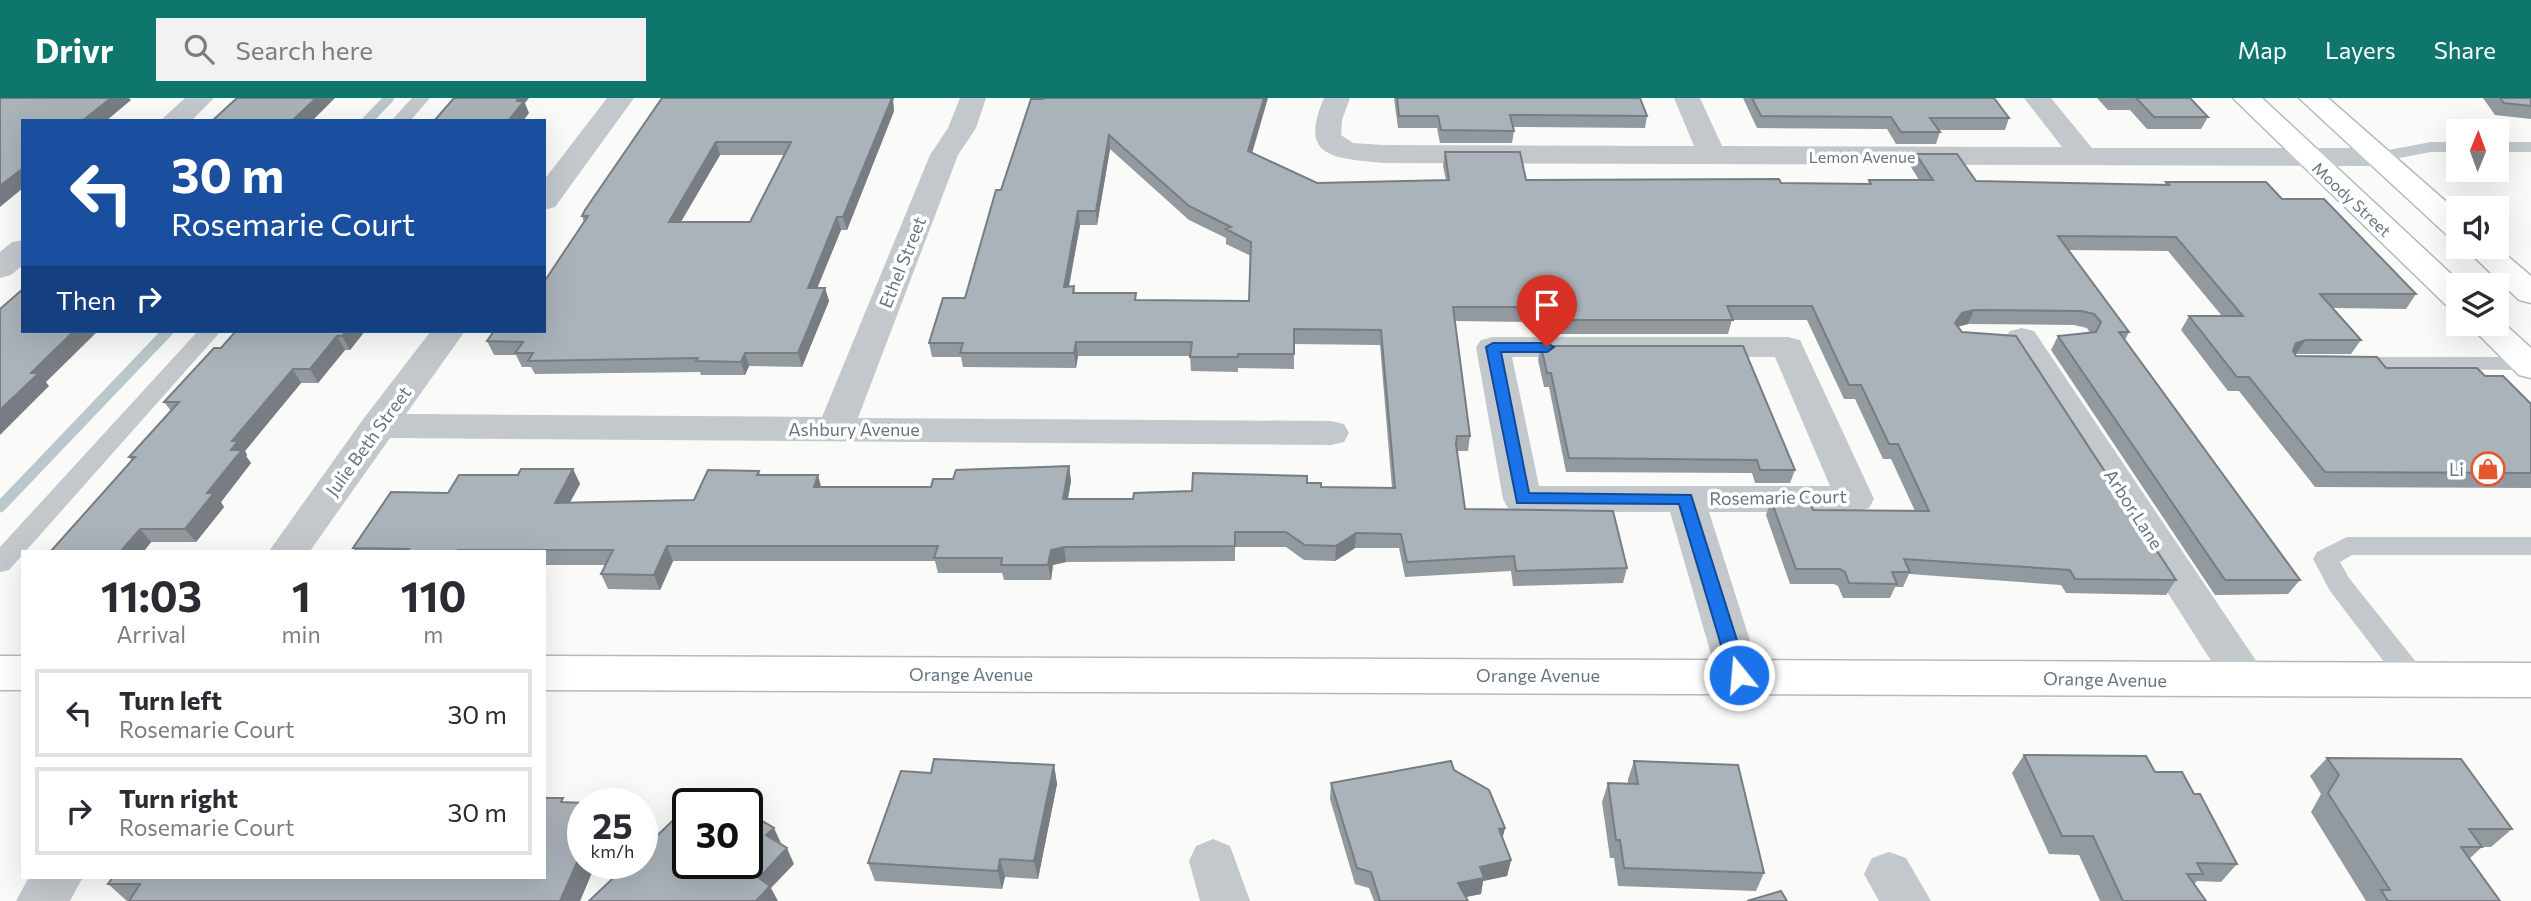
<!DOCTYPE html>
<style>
body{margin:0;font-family:Commissioner,sans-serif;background:#f2f2f3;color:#2b2b33;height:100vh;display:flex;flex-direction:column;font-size:26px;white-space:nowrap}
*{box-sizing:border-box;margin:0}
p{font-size:23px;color:#7c7c81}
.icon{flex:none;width:38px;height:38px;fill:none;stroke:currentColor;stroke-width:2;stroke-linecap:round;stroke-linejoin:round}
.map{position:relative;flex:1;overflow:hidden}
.side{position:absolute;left:21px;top:452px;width:525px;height:329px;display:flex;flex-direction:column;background:#fff;border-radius:0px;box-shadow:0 7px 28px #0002}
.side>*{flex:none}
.banner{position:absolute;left:21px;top:21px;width:525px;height:214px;border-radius:0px;box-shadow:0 7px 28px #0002;background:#1a4fa0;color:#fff;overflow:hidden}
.needle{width:46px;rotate:1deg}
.buttons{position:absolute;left:2446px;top:21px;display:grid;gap:14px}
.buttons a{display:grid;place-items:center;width:63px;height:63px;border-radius:0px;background:#fff;box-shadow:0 7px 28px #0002;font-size:35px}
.speed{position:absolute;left:567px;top:690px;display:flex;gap:14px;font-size:35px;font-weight:700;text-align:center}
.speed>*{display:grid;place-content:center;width:91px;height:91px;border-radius:50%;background:#fff;box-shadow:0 7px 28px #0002;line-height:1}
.speed small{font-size:18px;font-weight:400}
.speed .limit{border:4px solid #111;border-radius:10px;background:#fff;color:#111}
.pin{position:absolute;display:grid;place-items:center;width:60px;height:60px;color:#fff;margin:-72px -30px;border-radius:50% 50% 50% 0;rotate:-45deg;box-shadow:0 0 7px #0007}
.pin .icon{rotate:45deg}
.me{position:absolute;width:77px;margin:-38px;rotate:343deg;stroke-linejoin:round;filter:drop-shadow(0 0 5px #0008)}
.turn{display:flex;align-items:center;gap:24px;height:147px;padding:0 35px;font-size:32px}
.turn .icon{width:91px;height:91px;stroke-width:2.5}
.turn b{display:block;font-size:49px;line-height:60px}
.then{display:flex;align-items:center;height:66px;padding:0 35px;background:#0003;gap:14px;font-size:26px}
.eta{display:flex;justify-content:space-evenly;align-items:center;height:119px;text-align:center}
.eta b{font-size:42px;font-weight:700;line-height:49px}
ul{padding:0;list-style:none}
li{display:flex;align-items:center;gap:21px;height:88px;margin:0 14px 10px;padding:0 21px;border:4px solid #e1e1e2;border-radius:0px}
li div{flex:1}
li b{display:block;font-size:26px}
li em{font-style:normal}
header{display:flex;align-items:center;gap:42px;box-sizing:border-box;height:98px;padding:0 35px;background:#0f766e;color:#fff}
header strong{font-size:33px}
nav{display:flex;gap:38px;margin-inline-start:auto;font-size:24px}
.search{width:490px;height:63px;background:#f2f2f3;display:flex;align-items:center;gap:18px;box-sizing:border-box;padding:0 24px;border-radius:0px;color:#7c7c81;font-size:26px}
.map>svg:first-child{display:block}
</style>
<header>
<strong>Drivr</strong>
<div class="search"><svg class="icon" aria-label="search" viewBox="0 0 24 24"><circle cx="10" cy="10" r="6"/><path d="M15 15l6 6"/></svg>Search here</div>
<nav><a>Map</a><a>Layers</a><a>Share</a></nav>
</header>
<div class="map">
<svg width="2531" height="803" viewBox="0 0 2531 803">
<rect width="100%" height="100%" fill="#fafaf8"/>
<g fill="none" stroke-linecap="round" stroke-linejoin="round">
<!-- stream-far1 -->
<path stroke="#bbc7cb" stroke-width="10" d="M367,23L389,0"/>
<!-- stream -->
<path stroke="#bbc7cb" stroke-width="11" d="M0,409L168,233"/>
<defs>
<g id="secondary">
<path d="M2233,0H2262L2463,187H2459V211L2447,208Z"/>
<path d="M2299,0H2328L2459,115V140L2448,138Z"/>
<path d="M2464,149H2497L2531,178V205L2519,202Z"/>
<path d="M2497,219L2531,250V280L2519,277L2468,226H2497Z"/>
<rect x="0" y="558" width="23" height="34"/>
<path d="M544,558L2531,565V599L544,592Z"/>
</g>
</defs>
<!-- secondary casing -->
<use href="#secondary" stroke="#b3babf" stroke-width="3"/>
<!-- service -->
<g fill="#c3c8cc" fill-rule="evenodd">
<path d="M412,0H430L410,23H391Z"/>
<path d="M2431,44H2459V54H2431L2378,64L2369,59L2378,54Z"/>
<rect x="2497" y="44" width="34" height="10"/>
<path d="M198,233H221L9,472L0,474V449Z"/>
<path d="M2350,259H2528L2531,260V272L2342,271L2339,266L2342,261Z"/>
<path d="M2347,439H2531V457H2352L2340,464L2349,480L2424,574L2428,582L2424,590L2414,593L2404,590L2330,493L2313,461L2317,454Z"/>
</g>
<!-- minor -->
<g fill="#c3c8cc" fill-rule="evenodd">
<path d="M185,0H214L191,23H160Z"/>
<path d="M607,0H634L555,109L544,112V82Z"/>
<path d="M960,0H986L976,30L958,57L858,320L1331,323L1344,326L1349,335L1344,344L1331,347L390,340L310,453H269L364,320L431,233H465L406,316L822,319L930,57L948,30Z"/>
<path d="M1324,0H1350L1342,22L1341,37L1353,45L1383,47L1694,48L1674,0H1700L1722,48L2062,49L2024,0H2051L2092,50H2378L2388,53L2392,59L2388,65L2378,68L1383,65C1333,60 1298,60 1324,0Z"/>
<path d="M23,142V167L11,177L0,180V154L12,144Z"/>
<path d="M2022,230L2034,233L2261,570L2268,582L2261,594L2246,599L2231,594L2005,240L2010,233Z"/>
<path d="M1493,239H1788L1800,242L1874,401L1869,410L1855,414H1709L1761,577L1754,589L1739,594L1724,589L1717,577L1670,414H1522L1508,410L1503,401L1476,249L1481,242ZM1512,259H1775L1830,388H1539Z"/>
<path d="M1213,741L1230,748L1250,803H1200L1189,763L1196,748Z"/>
<path d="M1889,754L1906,760L1931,803H1879L1864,776L1872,760Z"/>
<path d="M29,779H83L70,803H16Z"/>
</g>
<!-- secondary -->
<use href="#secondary" fill="#fff" fill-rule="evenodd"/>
</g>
<!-- wall -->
<g fill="#929a9f" fill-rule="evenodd">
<path d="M662,0H894L893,3L894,13L847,132H841L817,190H825L829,203L802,269L749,268L745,277H701L700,274L535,276L531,269H522L516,257H494L487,243L544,233L584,124L582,118ZM720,57H784L750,124H681Z"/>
<path d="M1394,0H1640L1647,18L1645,30L1513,29L1514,33L1512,45H1440L1437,30H1398Z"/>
<path d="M1743,0H1994L2009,20L2005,32H1938L1940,34L1936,46H1896L1887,31L1757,30Z"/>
<path d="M2097,0H2190L2208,19L2201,31H2147L2130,12H2108Z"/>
<path d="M2483,0H2531V21L2495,17Z"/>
<path d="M1031,1L1252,55L1317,85L1446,82L1443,68L1445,54L1526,82L1868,86L1869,82H1919L1911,69L1916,56L1976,83L2164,87L2166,84L2282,101L2416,196L2406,211L2333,210L2361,242L2351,256H2296V258L2386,270L2485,278L2531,306V390L2315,389L2239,293H2228L2181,232L2189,218H2222L2168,153L2068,152L2129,234L2125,242L2300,482L2288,496L2215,497L2051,252L2058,238L2090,235L2087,230L2074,227L1968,226L1958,229L2176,482L2166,497L2066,495L2061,487L1909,476L1903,489H1895L1890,500H1843L1838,488L1834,486H1790L1766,417L1771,402L1813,412L1915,413L1891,361H1883L1855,301H1844L1807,222H1732L1728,236H1533L1530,224L1455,223L1470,338L1468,353H1457L1465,411L1627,470L1623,485L1513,488L1511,473L1405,479L1399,450H1355L1335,463L1304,462L1286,449H1235V463L1066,464L1053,467L1051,482H1004L1002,475H938L935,463H673L660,492L608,491L601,476L606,467H544V453H355L353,450L448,395L518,377L573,371L580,386L570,404L694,402L759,373L760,377L821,389H931L953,381L1069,368L1071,383L1068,401H1133L1192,393L1307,385L1321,389L1392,390L1380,247L1294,246V271L1238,270V274L1191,273L1190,258H1078L1076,270L963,269L961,259H932L929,245L965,200ZM1110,51L1189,122L1226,140V146L1251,158L1249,203L1136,202V195H1075L1074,188L1069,189L1080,127H1097Z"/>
<path d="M365,233L350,252H345L318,285H301L245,353L247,357L246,358L251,365L221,404L224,409L196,444H151L144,453H51L132,363L129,359L171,313L164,304L221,250Z"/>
<path d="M1541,248L1795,372L1790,385H1755L1752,375L1566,374L1549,289H1544L1538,262Z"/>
<path d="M2024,657L2155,674L2194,696L2237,766L2221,784L2197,783L2194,786L2206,803H2100L2079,757L2049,756L2012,675Z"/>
<path d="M2327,660L2512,731L2491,749H2482L2469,761L2500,803H2366L2311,714L2321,696L2310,678Z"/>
<path d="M1634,663L1764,775L1756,793L1618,788L1614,760H1610L1602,704L1608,685L1628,686V681Z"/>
<path d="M1054,667L1057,686L1038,781L1005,779L1002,791L875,783L868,765L931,675Z"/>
<path d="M1454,672L1505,730L1502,741L1511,762L1507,778L1483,783L1481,796L1466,799L1468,803H1374L1369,790L1355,786L1330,701L1331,685Z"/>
<path d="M565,704L587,705H583V765H596L580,803H127L108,786Z"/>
</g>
<!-- shaded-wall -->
<g fill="#777d82">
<path d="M111,0H129L131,2L106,23H82Z"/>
<path d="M316,0H335L312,23H292Z"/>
<path d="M516,0H529L525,5L529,15L523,23H508Z"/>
<path d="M888,0H894L893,3L894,13L847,132L843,119Z"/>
<path d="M1264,0H1268L1249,66L1248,53Z"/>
<path d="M1109,37L1110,51L1097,127L1096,113Z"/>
<path d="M716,44L720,57L673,137L669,124Z"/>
<path d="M23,70V90L0,109V88Z"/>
<path d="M1078,113L1080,127L1066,203L1064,189Z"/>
<path d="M837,119L841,132L812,203L808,190Z"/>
<path d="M825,190L829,203L802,269L798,255Z"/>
<path d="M1974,212L1968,226L1955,229V225L1962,215Z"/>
<path d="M74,233H98L46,284L49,288L0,337V312L31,275Z"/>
<path d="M347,233H365L350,252L342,238Z"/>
<path d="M337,238L345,252L318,285L310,271Z"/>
<path d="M2306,242L2296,256L2287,260L2296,245Z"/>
<path d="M1076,244L1078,258L1076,270L1074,255Z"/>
<path d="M745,255L749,268L745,277L741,264Z"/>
<path d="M293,271L301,285L245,353L247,357L246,358L251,365L221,404L224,409L196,444L185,431L207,395L231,352L232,343Z"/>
<path d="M1069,368L1071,383L1065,416L1063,401Z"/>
<path d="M573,371L580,386L562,419L555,405Z"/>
<path d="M818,377L822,392L814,389Z"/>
<path d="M140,431L151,444L144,453H121Z"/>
<path d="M1356,435L1355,450L1335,463L1336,448Z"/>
<path d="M667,448L673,463L660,492L654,477Z"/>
<path d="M1064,449L1066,464L1053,467L1051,482L1048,467L1051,452Z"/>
<path d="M1054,667L1057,686L1038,781L1034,763Z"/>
<path d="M583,713V765H596L580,803H560L572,738Z"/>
<path d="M774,730L781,745L766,737Z"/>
<path d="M1505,730L1501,746L1499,731Z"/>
<path d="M787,750L794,766L771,790L778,803H756L759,780Z"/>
<path d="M1000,761L1005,779L1002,791L998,773Z"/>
<path d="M1511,762L1507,778L1483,783L1481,796L1455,801L1458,785L1480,769Z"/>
</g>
<!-- building -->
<g fill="#aab3b9" stroke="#777d82" stroke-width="2" fill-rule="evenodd">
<path d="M0,0H111L82,23H23V70L0,88Z"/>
<path d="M237,0H316L292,23H212Z"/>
<path d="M454,0H519L517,3H524L508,23H434Z"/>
<path d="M662,0H892L843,119H837L808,190H825L798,255H745L741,264L696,263L698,260L528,263L533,255H515L523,244L487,243L494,233H544V184L588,118H582L585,112ZM716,44H791L750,124H669Z"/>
<path d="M1043,0H1264L1248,53L1317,85L1449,82L1445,54H1520L1526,82L1779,81L1781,85L1871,86L1869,82H1933L1916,56H1957L1976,83L2169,87L2166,84H2266L2282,101H2324L2416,196H2320L2361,242H2306L2296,245L2293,253L2296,258L2377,259L2386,270H2477L2485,278H2503L2531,306V375L2325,374L2249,279H2237L2189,218H2243L2176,139L2058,138L2129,234H2119L2300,482H2225L2058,238L2096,234L2101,224L2094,216L2081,213L1974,212L1962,215L1955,225L1962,234L2016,238L2176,482L2075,481L2070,472L1904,461L1910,474H1892L1897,486L1849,485L1845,474L1840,471H1796L1771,402H1809L1813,412L1929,413L1898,346H1889L1861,287H1849L1812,208H1727L1733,222H1535L1532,209H1453L1470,338H1457L1456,346L1465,411L1613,413L1627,470L1516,473L1514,458L1407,464L1401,436L1356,435L1336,448L1305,447L1286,434H1235V448L1064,449L1051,452L1048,467H1001L1002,460H934L938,448H667L654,477L601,476L613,452H458L457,453H408L409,451L353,450L391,394L448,395L459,377H518L521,371H573L555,405L694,402L708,372L759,373L757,377H818L814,389H931L933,381H953L956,372L1069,368L1063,401H1133L1134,395L1192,393L1193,375L1307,378V385H1321V389L1395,390L1381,232L1294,231V256H1238V259H1190L1192,244H1076L1074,255H960L963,245H929L943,200H965L996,92H1001L1031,1H1043ZM1109,37L1189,108L1231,129L1226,131L1251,144L1249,203L1135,202L1136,195H1073L1074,188L1064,189L1078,113H1096Z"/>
<path d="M1397,0H1640L1647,18L1510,17L1514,33L1441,32L1438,18H1399Z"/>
<path d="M1752,0H1994L2009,20H1930L1940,34H1901L1891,19L1761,18Z"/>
<path d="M2136,0H2190L2208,19H2154Z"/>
<path d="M2500,0H2531V8L2504,5Z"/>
<path d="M23,191V233H74L31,275H39L0,312V211Z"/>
<path d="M236,233H347L342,238H337L310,271H293L232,343H238L231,352H242L207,395H214L185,431H140L121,453H51L135,359H129L179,304H164L214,250H221Z"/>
<path d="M1541,248H1743L1795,372H1760L1757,362L1569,360L1551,275H1547Z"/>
<path d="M2024,657L2146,658L2155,674H2182L2194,696H2200L2237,766L2197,765L2203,776H2187L2206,803H2123L2093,738H2062Z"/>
<path d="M2327,660L2461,661L2512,731H2469L2482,749H2461L2500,803H2388L2381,792H2390L2328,695L2339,677Z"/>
<path d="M934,661L1054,667L1034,763L1000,761L998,773L868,765L901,673L931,675Z"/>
<path d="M1451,663L1454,672L1489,692L1505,730L1499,731L1511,762L1480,769L1484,780L1458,785L1468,803H1380L1371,774L1357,770L1331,685Z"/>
<path d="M1634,663L1738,667L1764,775L1624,770L1620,742H1616L1608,685L1638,686Z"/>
<path d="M701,695L718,705H691Z"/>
<path d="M544,700H563L561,704L586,705H583V713L572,738H583V751L560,803H129L140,786H108L113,779H544Z"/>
<path d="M688,708V765H747V714L774,730L766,737L787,750L759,780L770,788L756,803H589L629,765H642V752Z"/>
<path d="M1781,793L1787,803H1747Z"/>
</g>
<!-- route -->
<path fill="#1a73e8" stroke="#114b97" stroke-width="2" d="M1493,245H1547L1554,249L1547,254H1501L1529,395L1691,397L1748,577L1745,582H1733L1730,577L1679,406L1517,405L1486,249Z"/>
<!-- icons -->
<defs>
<symbol id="shop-ring" viewBox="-11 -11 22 22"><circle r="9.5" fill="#fff" stroke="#e4572e" stroke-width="1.5"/><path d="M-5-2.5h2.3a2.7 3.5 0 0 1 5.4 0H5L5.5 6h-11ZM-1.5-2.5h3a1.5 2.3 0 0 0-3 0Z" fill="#e4572e"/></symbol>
</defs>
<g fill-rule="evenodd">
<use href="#shop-ring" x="2469" y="352" width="38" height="38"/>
</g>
<g text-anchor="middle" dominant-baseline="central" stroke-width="7" stroke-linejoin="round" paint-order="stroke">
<!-- far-street labels -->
<g font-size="16" fill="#657683" stroke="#fff">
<text x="1862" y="58">Lemon Avenue</text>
<text transform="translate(2352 101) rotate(43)">Moody Street</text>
</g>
<!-- street labels -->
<g font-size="18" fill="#657683" stroke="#fff">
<text transform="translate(902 164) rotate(-68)">Ethel Street</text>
<text x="854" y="331">Ashbury Avenue</text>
<text transform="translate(368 343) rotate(-54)">Julie Beth Street</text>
<text transform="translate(1778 399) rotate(-1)">Rosemarie Court</text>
<text transform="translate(2134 411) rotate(57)">Arbor Lane</text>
<text x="971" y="576">Orange Avenue</text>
<text x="1538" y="577">Orange Avenue</text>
<text transform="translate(2105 581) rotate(1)">Orange Avenue</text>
</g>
<!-- poi labels -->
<g font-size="18" fill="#657683" stroke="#fff" text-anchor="end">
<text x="2464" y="371">Li</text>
</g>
</g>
</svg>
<div class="buttons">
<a><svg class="needle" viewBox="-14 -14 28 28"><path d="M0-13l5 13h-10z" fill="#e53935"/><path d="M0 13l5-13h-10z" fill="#7c7c81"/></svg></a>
<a><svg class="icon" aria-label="sound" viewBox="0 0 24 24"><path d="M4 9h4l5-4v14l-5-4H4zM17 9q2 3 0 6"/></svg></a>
<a><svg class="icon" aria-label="layers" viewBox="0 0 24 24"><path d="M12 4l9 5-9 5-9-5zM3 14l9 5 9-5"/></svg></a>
</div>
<div class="speed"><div>25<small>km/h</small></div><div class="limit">30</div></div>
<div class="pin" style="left:1547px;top:249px;background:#d93025"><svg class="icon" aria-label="arrive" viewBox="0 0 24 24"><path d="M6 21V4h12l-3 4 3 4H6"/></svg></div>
<svg class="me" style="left:1739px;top:577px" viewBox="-20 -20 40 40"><circle r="17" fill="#1a73e8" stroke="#fff" stroke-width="3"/><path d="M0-11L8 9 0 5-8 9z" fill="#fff"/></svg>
<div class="banner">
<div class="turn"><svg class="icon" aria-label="left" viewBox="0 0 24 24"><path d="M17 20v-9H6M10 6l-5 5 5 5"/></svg><div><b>30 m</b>Rosemarie Court</div></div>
<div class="then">Then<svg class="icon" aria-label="right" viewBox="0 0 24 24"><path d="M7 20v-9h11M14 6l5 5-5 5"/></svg></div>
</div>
<section class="side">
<div class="eta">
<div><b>11:03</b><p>Arrival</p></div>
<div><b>1</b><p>min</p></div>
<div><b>110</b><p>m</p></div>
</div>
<ul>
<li><svg class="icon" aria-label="left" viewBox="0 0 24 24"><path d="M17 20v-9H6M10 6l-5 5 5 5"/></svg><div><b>Turn left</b><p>Rosemarie Court</p></div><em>30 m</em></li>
<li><svg class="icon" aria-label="right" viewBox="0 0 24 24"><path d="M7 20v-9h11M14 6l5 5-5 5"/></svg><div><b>Turn right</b><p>Rosemarie Court</p></div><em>30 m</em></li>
</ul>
</section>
</div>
